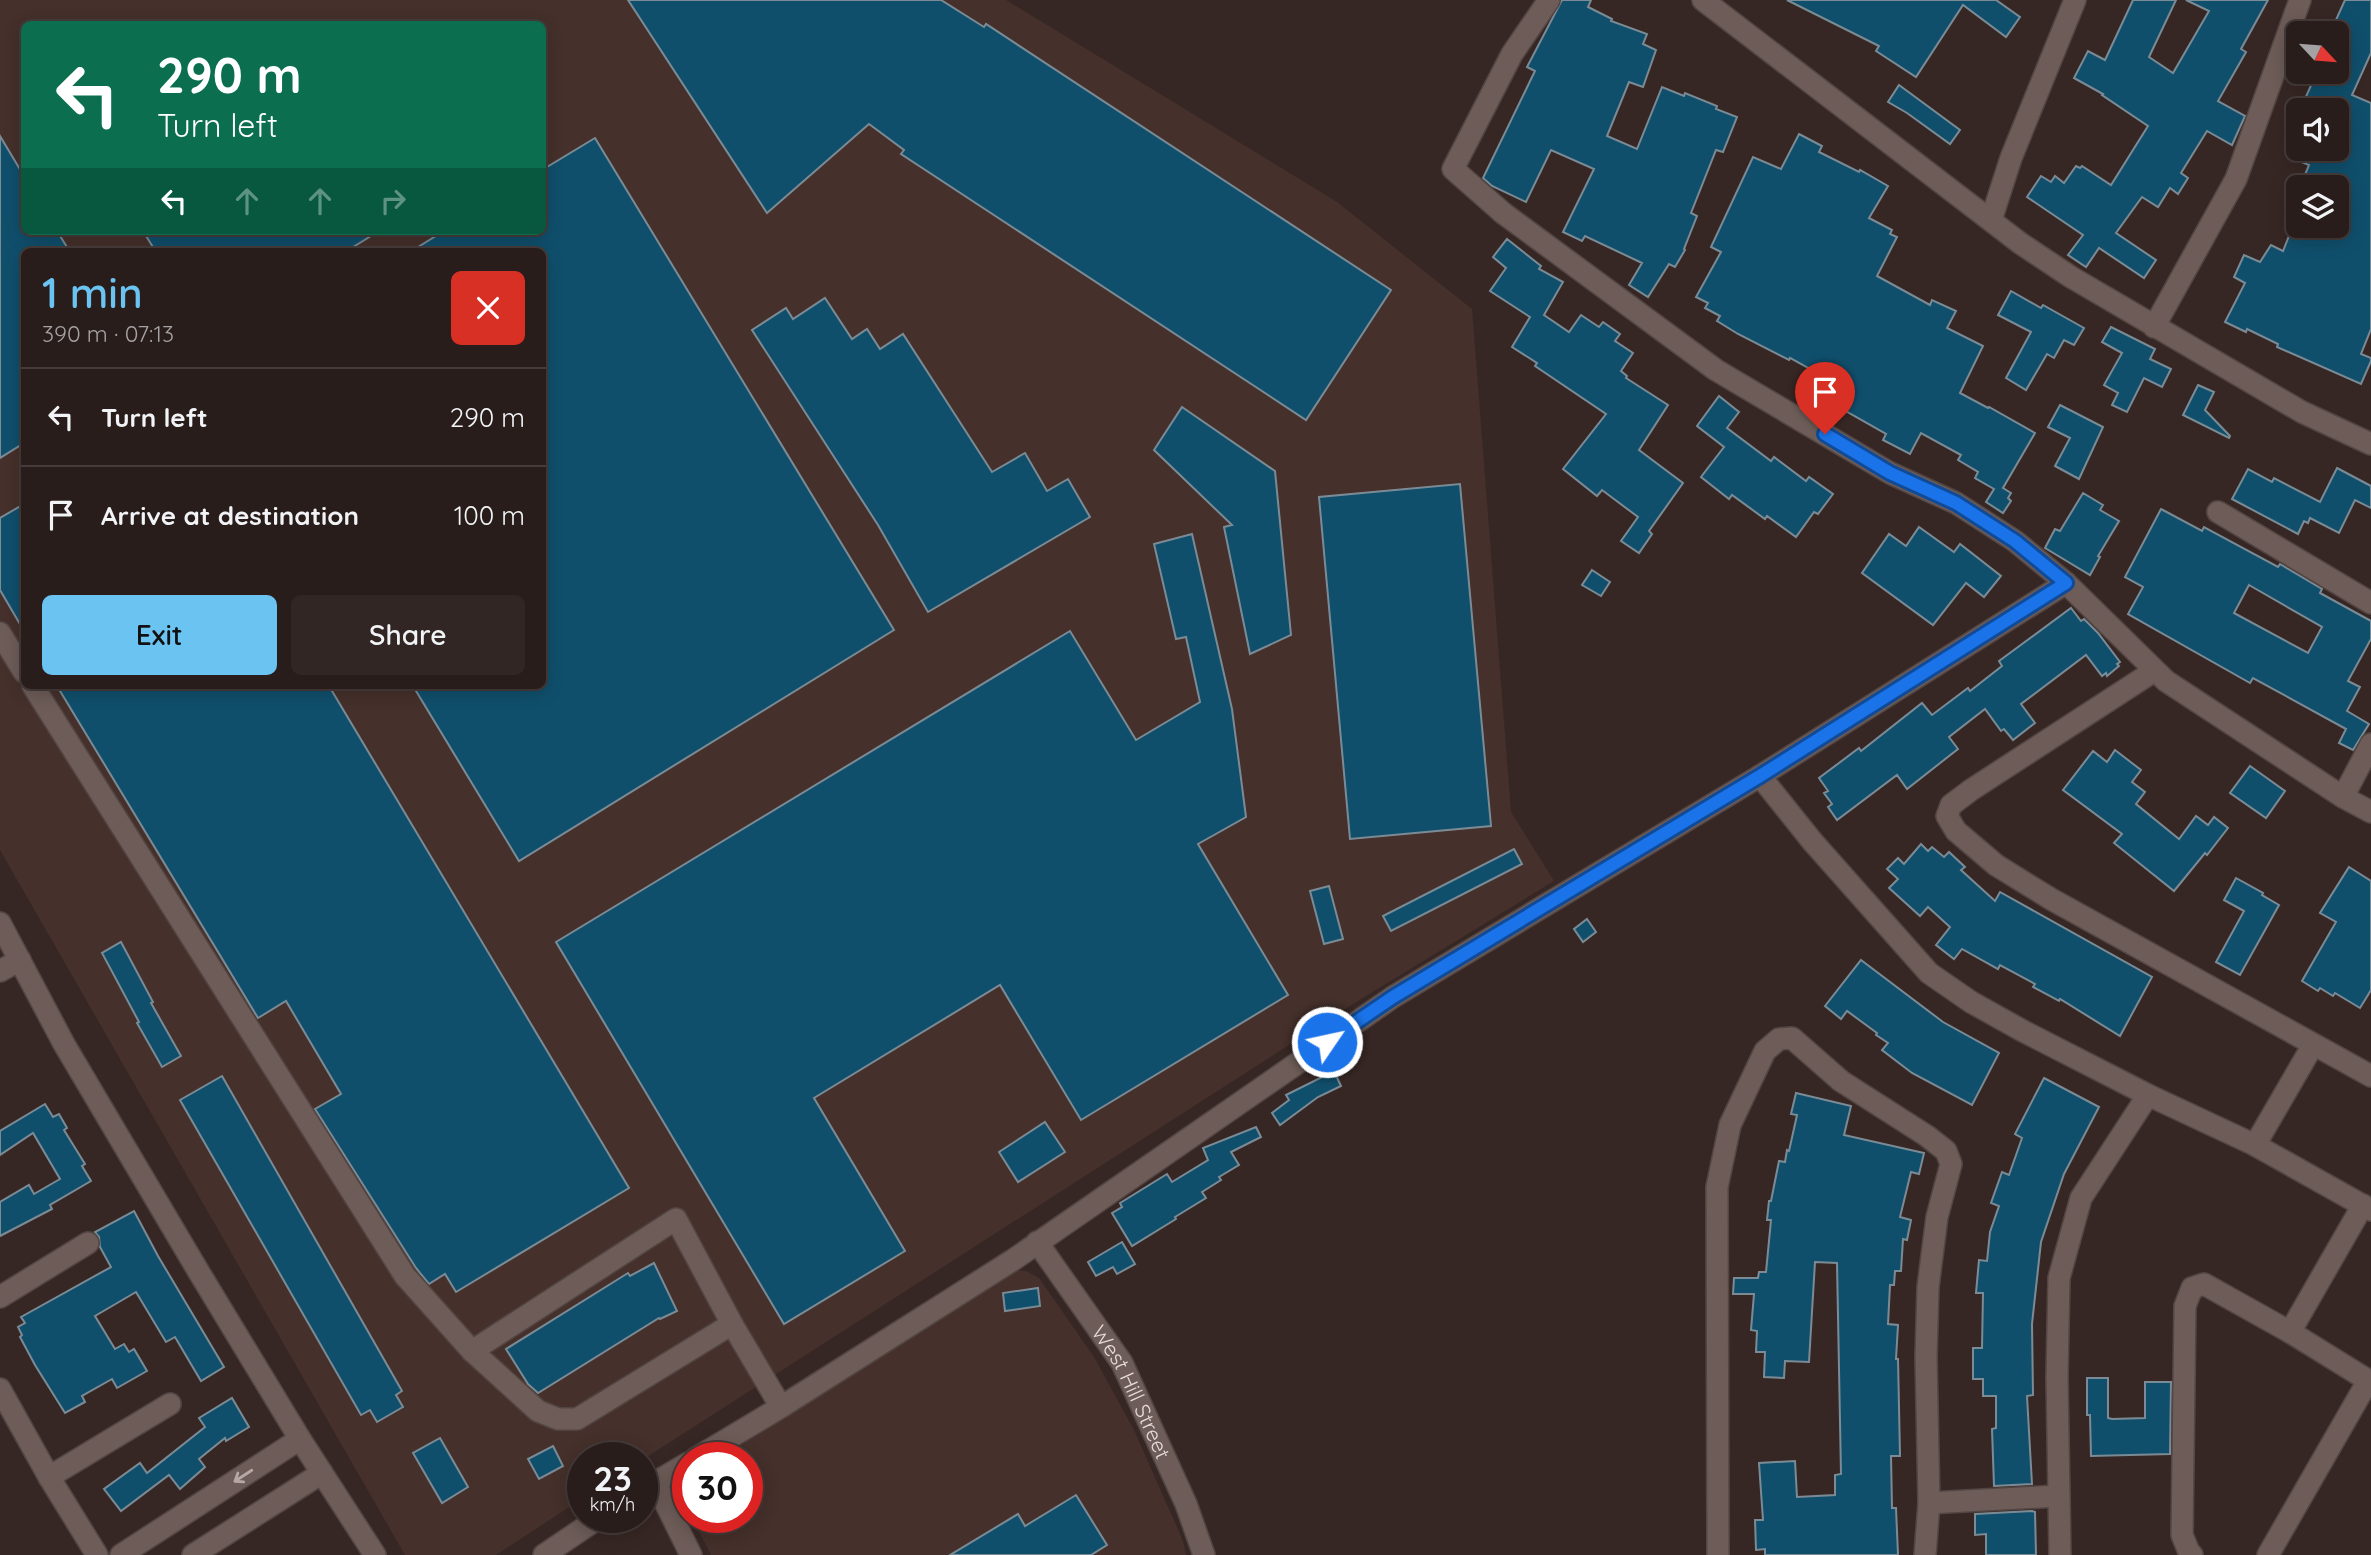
<!DOCTYPE html>
<meta charset="utf-8">
<style>
body{margin:0;font-family:Quicksand,sans-serif;background:#312624;color:#f1f3f6;height:100vh;display:flex;flex-direction:column;font-size:26px;white-space:nowrap}
*{box-sizing:border-box;margin:0}
p{font-size:23px;color:#a5a2a3}
.icon{flex:none;width:38px;height:38px;fill:none;stroke:currentColor;stroke-width:2;stroke-linecap:round;stroke-linejoin:round}
.map{position:relative;flex:1;overflow:hidden}
.drawer{position:absolute;left:21px;top:248px;width:525px;height:441px;display:flex;flex-direction:column;background:#291d1b;border-radius:10px;box-shadow:0 4px 18px #0003,0 0 0 2px #453b3a}
.drawer>*{flex:none}
.guide{position:absolute;left:21px;top:21px;width:525px;height:214px;border-radius:10px;box-shadow:0 4px 18px #0003,0 0 0 2px #453b3a;background:#0b6e4f;color:#fff;overflow:hidden}
.needle{width:46px;rotate:116deg}
.controls{position:absolute;left:2286px;top:21px;display:grid;gap:14px}
.controls a{display:grid;place-items:center;width:63px;height:63px;border-radius:10px;background:#291d1b;box-shadow:0 4px 18px #0003,0 0 0 2px #453b3a;font-size:35px}
.speed{position:absolute;left:567px;top:1442px;display:flex;gap:14px;font-size:35px;font-weight:700;text-align:center}
.speed>*{display:grid;place-content:center;width:91px;height:91px;border-radius:50%;background:#291d1b;box-shadow:0 4px 18px #0003,0 0 0 2px #453b3a;line-height:1}
.speed small{font-size:18px;font-weight:400}
.speed .limit{border:10px solid #d22;background:#fff;color:#111}
.pin{position:absolute;display:grid;place-items:center;width:60px;height:60px;color:#fff;margin:-72px -30px;border-radius:50% 50% 50% 0;rotate:-45deg;box-shadow:0 0 7px #0007}
.pin .icon{rotate:45deg}
.me{position:absolute;width:77px;margin:-38px;rotate:56deg;stroke-linejoin:round;filter:drop-shadow(0 0 5px #0008)}
.turn{display:flex;align-items:center;gap:24px;height:147px;padding:0 21px;font-size:32px}
.turn .icon{width:91px;height:91px;stroke-width:2.5}
.turn b{display:block;font-size:49px;line-height:60px}
.lanes{display:flex;align-items:center;height:66px;padding:0 21px;background:#0003;justify-content:center;gap:35px;direction:ltr}
.lanes .off{opacity:.35}
.round{display:grid;place-items:center;flex:none;width:74px;height:74px;border-radius:10px;background:#312624}
.head{display:flex;align-items:center;justify-content:space-between;height:119px;padding:0 21px}
h1{font-size:42px;font-weight:600;line-height:52px;color:#6bc3f2}
.cta{display:flex;gap:14px;margin-top:auto;padding:14px 21px}
.cta a{flex:1;height:80px;border-radius:10px;background:#6bc3f2;color:#111;font-size:28px;font-weight:600;line-height:80px;text-align:center}
.cta a+a{background:#312624;color:#f1f3f6}
ul{padding:0;list-style:none}
li{display:flex;align-items:center;gap:21px;height:98px;padding:0 21px;border-top:2px solid #453b3a}
li div{flex:1}
li b{display:block;font-size:26px}
li em{font-style:normal}
.map>svg:first-child{display:block}
</style>
<div class="map">
<svg width="2371" height="1555" viewBox="0 0 2371 1555">
<rect width="100%" height="100%" fill="#372724"/>
<!-- built -->
<g fill="#45302b" fill-rule="evenodd">
<path d="M0,0H1006L1337,202L1472,309L1511,812L1554,881L1353,1004L642,1460V1458H583V1498L496,1555H405L0,850ZM24,24H542V231H24ZM24,252H542V686H24Z"/>
<path d="M1016,1271H1026L1039,1278L1094,1357L1134,1430L1183,1541L1186,1555H711L692,1517H747V1458H721Z"/>
</g>
<!-- building -->
<g fill="#104f6c" stroke="#7b8b95" stroke-width="2" fill-rule="evenodd">
<path d="M628,0H941L984,27L986,24L1391,290L1306,420L901,154L904,150L869,124L767,213Z"/>
<path d="M1562,0H1591L1588,7L1612,19L1611,21L1647,34L1643,44L1656,50L1643,87L1629,82L1607,136L1637,149L1662,87L1684,96L1685,93L1717,106L1716,109L1737,117L1723,152L1716,150L1691,213L1697,216L1684,249L1685,250L1675,267L1669,264L1648,297L1629,285L1642,263L1585,236L1582,241L1563,232L1594,169L1551,150L1526,202L1492,186L1483,178L1535,71L1527,67Z"/>
<path d="M1787,0H1996L2020,17L2006,37L1963,5L1916,77L1876,51L1879,46Z"/>
<path d="M2133,0H2176L2149,57L2173,73L2209,11L2186,0H2268L2241,49L2246,52L2218,101L2245,116L2232,145L2207,131L2181,173L2188,178L2178,194L2170,188L2158,207L2142,197L2116,233L2156,260L2144,278L2099,248L2086,267L2068,255L2083,235L2027,197L2041,176L2051,182L2055,176L2064,183L2076,166L2080,168L2082,166L2111,185L2148,126L2102,95L2103,94L2074,78L2088,51L2105,60Z"/>
<path d="M2345,0H2371V53L2352,95L2371,103V329L2361,354L2371,358V361L2361,384L2277,347L2278,344L2247,329L2246,332L2225,322L2245,283L2234,277L2244,255L2260,262L2271,245L2283,251L2293,226H2336V187H2300L2309,165L2299,161L2304,149H2336V110H2300L2317,72H2336V33H2330Z"/>
<path d="M1899,85L1960,130L1950,144L1907,113L1888,102Z"/>
<path d="M1799,134L1822,146L1819,152L1859,172L1860,170L1888,186L1869,218L1892,230L1890,234L1897,237L1877,276L1930,305L1932,300L1956,311L1947,328L1983,346L1960,393L1988,408L1989,407L2035,433L2003,488L2011,493L2008,498L2011,501L2003,513L1986,502L1994,489L1975,478L1978,472L1958,460L1961,455L1921,433L1910,454L1883,440L1886,434L1837,406L1846,389L1790,358L1789,360L1738,334L1717,321L1720,316L1705,308L1708,303L1696,297L1721,252L1711,247L1753,157L1781,169Z"/>
<path d="M0,136L24,176V231H57L70,252H24V443L0,458Z"/>
<path d="M595,138L894,630L519,861L413,686H542V252H410L444,231H542V170Z"/>
<path d="M143,231H379L345,252H156Z"/>
<path d="M1507,239L1541,266L1539,269L1563,282L1544,315L1569,332L1581,315L1599,327L1603,322L1620,334L1615,341L1633,353L1621,371L1627,376L1626,378L1668,405L1639,450L1683,483L1649,531L1652,534L1639,553L1621,541L1638,517L1602,490L1597,496L1563,469L1606,414L1535,366L1537,363L1512,347L1530,317L1490,291L1506,268L1493,257Z"/>
<path d="M2011,291L2041,308L2043,305L2084,328L2074,345L2064,340L2054,358L2047,354L2026,390L2006,378L2031,332L1998,315Z"/>
<path d="M825,298L852,339L867,329L880,349L903,334L992,472L1025,453L1047,491L1068,479L1090,517L928,612L878,525L752,330L786,308L793,319Z"/>
<path d="M2111,327L2155,349L2150,359L2171,369L2162,387L2144,378L2127,412L2112,405L2118,393L2104,385L2122,353L2102,342Z"/>
<path d="M2198,385L2214,392L2205,410L2230,436L2229,438L2183,415Z"/>
<path d="M1719,396L1739,412L1727,428L1771,461L1774,457L1806,481L1809,477L1833,494L1818,514L1814,512L1796,537L1767,516L1765,519L1732,495L1729,499L1701,477L1724,447L1697,426Z"/>
<path d="M2060,405L2103,427L2079,479L2055,466L2070,438L2048,427Z"/>
<path d="M1182,407L1275,471L1291,635L1250,654L1224,527L1232,525L1154,450Z"/>
<path d="M2337,468L2371,486V508L2355,500L2339,533L2310,518L2308,523L2304,521L2298,534L2232,499L2248,469L2272,482L2274,478L2320,502Z"/>
<path d="M1460,484L1491,826L1350,839L1319,497Z"/>
<path d="M2083,493L2103,505L2100,510L2119,521L2098,556L2100,557L2090,575L2045,548L2055,529L2060,531Z"/>
<path d="M24,504V631L0,590V518Z"/>
<path d="M2161,509L2202,531L2204,527L2278,567L2280,564L2322,589L2320,593L2371,621V639L2348,681L2360,687L2347,711L2369,724L2353,750L2339,743L2346,729L2253,678L2250,683L2128,614L2143,587L2125,577ZM2249,585L2322,627L2308,653L2234,613Z"/>
<path d="M1919,527L1954,552L1960,544L2001,576L1984,597L1966,583L1933,625L1862,573L1889,534L1906,546Z"/>
<path d="M1192,534L1232,709L1246,817L1198,844L1288,995L1081,1120L1000,985L814,1098L905,1251L784,1324L556,942L1070,631L1136,740L1200,702L1186,637L1176,639L1154,544Z"/>
<path d="M1592,570L1610,582L1601,596L1582,585Z"/>
<path d="M2071,608L2081,621L2084,619L2098,633L2120,662L2117,664L2119,666L2107,676L2106,673L2102,676L2086,655L2021,704L2035,723L2013,740L2004,729L2001,731L1985,709L1949,737L1958,749L1907,789L1897,775L1837,820L1828,807L1832,804L1824,793L1828,791L1819,778L1859,748L1861,751L1922,703L1932,715L1968,688L1970,691L2002,666L1999,661Z"/>
<path d="M57,686H329L629,1188L456,1292L445,1274L429,1284L416,1268L315,1109L341,1094L286,1001L258,1018Z"/>
<path d="M2115,750L2141,770L2132,782L2145,792L2136,804L2179,839L2196,816L2208,825L2214,817L2228,828L2207,855L2205,853L2174,891L2114,843L2122,834L2063,790L2093,751L2107,762Z"/>
<path d="M2250,766L2285,791L2266,818L2230,793Z"/>
<path d="M1921,844L1928,851L1932,847L1944,857L1949,852L1965,867L1961,870L1995,901L2000,892L2152,977L2120,1036L2060,999L2059,1001L2033,987L2035,984L2000,965L1998,969L1962,949L1954,959L1936,945L1950,927L1928,907L1920,916L1889,888L1898,879L1887,869L1898,858L1904,864Z"/>
<path d="M1514,849L1522,864L1391,931L1383,916Z"/>
<path d="M2349,867L2371,881V990L2360,1008L2335,993L2333,996L2320,988L2318,991L2302,981L2336,922L2320,913Z"/>
<path d="M2236,878L2263,893L2262,895L2279,905L2240,975L2216,962L2244,911L2224,900Z"/>
<path d="M1329,886L1343,939L1324,944L1310,891Z"/>
<path d="M1587,919L1596,932L1583,942L1574,929Z"/>
<path d="M121,942L153,1002L151,1003L181,1056L162,1067L137,1023L139,1022L102,953Z"/>
<path d="M1861,960L1943,1022L1999,1053L1972,1105L1912,1073L1882,1050L1888,1043L1876,1035L1877,1033L1847,1011L1841,1019L1825,1006Z"/>
<path d="M1334,1071L1341,1086L1318,1097L1280,1125L1272,1113L1289,1100L1286,1095Z"/>
<path d="M222,1076L402,1391L396,1395L403,1407L377,1422L370,1410L361,1415L180,1100Z"/>
<path d="M2044,1078L2099,1107L2064,1174L2041,1242L2032,1324L2033,1395L2027,1396L2032,1484L1994,1486L1992,1429L1996,1428V1396H1983V1379H1973V1348H1982L1983,1293H1976L1979,1260L1987,1261L1990,1232L1999,1206L1991,1203L2002,1172L2009,1175L2022,1138L2015,1134Z"/>
<path d="M1796,1093L1851,1106L1844,1135L1924,1153L1919,1174L1911,1172L1900,1217L1911,1220L1907,1240L1903,1239L1901,1271H1895L1894,1285H1890L1888,1324L1898,1325L1896,1359H1898L1900,1456H1891L1892,1508H1896L1898,1555H1765V1549L1756,1550L1755,1520H1763L1759,1463L1795,1461L1797,1497L1835,1495V1475L1841,1474L1837,1263L1815,1262L1809,1362L1785,1361L1784,1378L1764,1377L1765,1352H1756L1757,1331L1751,1330L1754,1294H1733L1734,1278H1758L1759,1272H1766L1771,1220H1767L1769,1201H1771L1779,1161L1785,1162L1787,1150L1789,1151L1797,1115L1791,1114Z"/>
<path d="M45,1104L53,1117L59,1114L67,1128L64,1130L85,1164L82,1166L91,1181L50,1205L52,1209L0,1236V1202L29,1185L34,1194L60,1179L33,1133L0,1155V1131Z"/>
<path d="M1045,1122L1065,1152L1018,1182L999,1152Z"/>
<path d="M1256,1127L1261,1137L1231,1152L1239,1165L1219,1177L1221,1180L1202,1192L1206,1198L1175,1217L1176,1219L1132,1246L1112,1213L1122,1207L1120,1203L1167,1174L1172,1182L1208,1160L1203,1148Z"/>
<path d="M134,1211L158,1256L224,1367L201,1381L175,1337L166,1342L136,1292L95,1316L115,1349L124,1344L129,1352L134,1349L147,1371L117,1388L112,1379L82,1396L85,1402L65,1413L35,1365L20,1337L22,1335L18,1327L25,1323L21,1317L111,1267L100,1247L99,1237L95,1232Z"/>
<path d="M1122,1242L1135,1264L1117,1274L1113,1267L1096,1276L1088,1262Z"/>
<path d="M654,1263L677,1311L660,1319L659,1318L538,1393L528,1384L506,1349L628,1273L630,1276Z"/>
<path d="M1038,1288L1040,1306L1005,1311L1003,1293Z"/>
<path d="M2087,1378H2108V1418L2112,1419L2145,1418V1382H2171L2170,1454L2091,1456L2090,1415H2087Z"/>
<path d="M232,1398L249,1427L226,1441L225,1438L199,1459L205,1467L180,1489L169,1475L121,1511L104,1489L140,1463L147,1473L205,1427L199,1418Z"/>
<path d="M440,1438L468,1487L442,1503L413,1453Z"/>
<path d="M553,1446L563,1466L539,1479L528,1459Z"/>
<path d="M1076,1495L1107,1545L1091,1555H950L1018,1514L1025,1526Z"/>
<path d="M2032,1511L2035,1512L2036,1555H1986V1534L1975,1535V1514Z"/>
</g>
<g fill="none" stroke-linecap="round" stroke-linejoin="round">
<defs>
<g id="minor">
<path d="M1549,0L1512,54L1453,169L1503,213L1716,370L1890,473L1956,503L2015,541L2066,583L2166,681L2343,797L2371,812"/>
<path d="M1703,0L2020,243L2071,277L2302,412L2371,444"/>
<path d="M1991,220L2011,158L2075,0"/>
<path d="M2154,327L2236,179L2300,0"/>
<path d="M2218,512L2371,603"/>
<path d="M0,633L24,672"/>
<path d="M2154,671L1971,790L1951,805L1947,816L1956,831L1996,865L2051,899L2371,1076"/>
<path d="M33,686L405,1276L472,1351L538,1411L558,1419H577L732,1324"/>
<path d="M1760,776L1812,841L1929,973L1971,1002L2023,1031L2148,1095L2255,1145L2371,1210"/>
<path d="M2343,797L2371,744"/>
<path d="M0,923L64,1044L200,1274L300,1439L375,1555"/>
<path d="M0,971L20,960"/>
<path d="M2255,1145L2313,1045"/>
<path id="s1" d="M1037,1242L1122,1363L1186,1504L1204,1555"/>
<path d="M0,1297L88,1243"/>
<path d="M2290,1332L2363,1205"/>
<path d="M472,1351L676,1219L732,1324L781,1407"/>
<path d="M0,1389L49,1477L97,1555"/>
<path d="M696,1458L781,1407L1013,1260L1393,997L1760,776L2066,583"/>
<path d="M49,1477L170,1404"/>
<path d="M655,1482L691,1555"/>
<path d="M642,1490L688,1463"/>
<path d="M1929,1503L2058,1496"/>
<path d="M121,1555L300,1439"/>
<path d="M193,1555L322,1473"/>
<path d="M544,1555L600,1517"/>
<path d="M1718,1555L1717,1187L1730,1125L1765,1051L1779,1039L1792,1038L1841,1081L1927,1136L1946,1151L1951,1164L1937,1217L1928,1287L1926,1357L1929,1503L1925,1555"/>
<path d="M2060,1555L2057,1377L2059,1278L2081,1198L2148,1095"/>
<path d="M2192,1555L2189,1552L2182,1535L2185,1306L2192,1288L2204,1284L2290,1332L2371,1382"/>
<path d="M2268,1555L2368,1381"/>
</g>
</defs>
<!-- minor casing -->
<use href="#minor" stroke="#524542" stroke-width="24"/>
<!-- minor -->
<use href="#minor" stroke="#6d5c58" stroke-width="21"/>
</g>
<!-- one-way arrows -->
<defs><path id="oneway-shaft" d="M-6 0H5M1.5-3L5.5 0L1.5 3" fill="none" stroke-width="1.6" stroke-linecap="round" stroke-linejoin="round" transform="scale(1.75)"/></defs>
<use stroke="#b6a9a5" href="#oneway-shaft" transform="translate(243 1476) rotate(147)"/>
<g fill="none" stroke-linecap="round" stroke-linejoin="round">
<defs>
<path id="route" d="M1327,1042L1393,997L1760,776L2066,583L2015,541L1956,503L1890,473L1825,434"/>
</defs>
<!-- route casing -->
<use href="#route" stroke="#114b97" stroke-width="18"/>
<!-- route -->
<use href="#route" stroke="#1a73e8" stroke-width="12"/>
</g>
<g text-anchor="middle" dominant-baseline="central" stroke-width="7" stroke-linejoin="round" paint-order="stroke">
<!-- street labels -->
<g font-size="21" fill="#e6dcd9" stroke="#191211">
<text stroke="none"><textPath href="#s1" startOffset="178">West Hill Street</textPath></text>
</g>
</g>
</svg>
<div class="controls">
<a><svg class="needle" viewBox="-14 -14 28 28"><path d="M0-13l5 13h-10z" fill="#e53935"/><path d="M0 13l5-13h-10z" fill="#a5a2a3"/></svg></a>
<a><svg class="icon" aria-label="sound" viewBox="0 0 24 24"><path d="M4 9h4l5-4v14l-5-4H4zM17 9q2 3 0 6"/></svg></a>
<a><svg class="icon" aria-label="layers" viewBox="0 0 24 24"><path d="M12 4l9 5-9 5-9-5zM3 14l9 5 9-5"/></svg></a>
</div>
<div class="speed"><div>23<small>km/h</small></div><div class="limit">30</div></div>
<div class="pin" style="left:1825px;top:434px;background:#d93025"><svg class="icon" aria-label="arrive" viewBox="0 0 24 24"><path d="M6 21V4h12l-3 4 3 4H6"/></svg></div>
<svg class="me" style="left:1327px;top:1042px" viewBox="-20 -20 40 40"><circle r="17" fill="#1a73e8" stroke="#fff" stroke-width="3"/><path d="M0-11L8 9 0 5-8 9z" fill="#fff"/></svg>
<div class="guide">
<div class="turn"><svg class="icon" aria-label="left" viewBox="0 0 24 24"><path d="M17 20v-9H6M10 6l-5 5 5 5"/></svg><div><b>290 m</b>Turn left</div></div>
<div class="lanes"><svg class="icon" aria-label="left" viewBox="0 0 24 24"><path d="M17 20v-9H6M10 6l-5 5 5 5"/></svg><svg class="icon off" aria-label="ahead" viewBox="0 0 24 24"><path d="M12 20V5M6 11l6-6 6 6"/></svg><svg class="icon off" aria-label="ahead" viewBox="0 0 24 24"><path d="M12 20V5M6 11l6-6 6 6"/></svg><svg class="icon off" aria-label="right" viewBox="0 0 24 24"><path d="M7 20v-9h11M14 6l5 5-5 5"/></svg></div>
</div>
<section class="drawer">
<div class="head"><div><h1>1 min</h1><p>390 m · 07:13</p></div><a class="round" style="background:#d93025;color:#fff"><svg class="icon" aria-label="close" viewBox="0 0 24 24"><path d="M6 6l12 12M18 6L6 18"/></svg></a></div>
<ul>
<li><svg class="icon" aria-label="left" viewBox="0 0 24 24"><path d="M17 20v-9H6M10 6l-5 5 5 5"/></svg><div><b>Turn left</b></div><em>290 m</em></li>
<li><svg class="icon" aria-label="arrive" viewBox="0 0 24 24"><path d="M6 21V4h12l-3 4 3 4H6"/></svg><div><b>Arrive at destination</b></div><em>100 m</em></li>
</ul>
<div class="cta"><a>Exit</a><a>Share</a></div>
</section>
</div>
